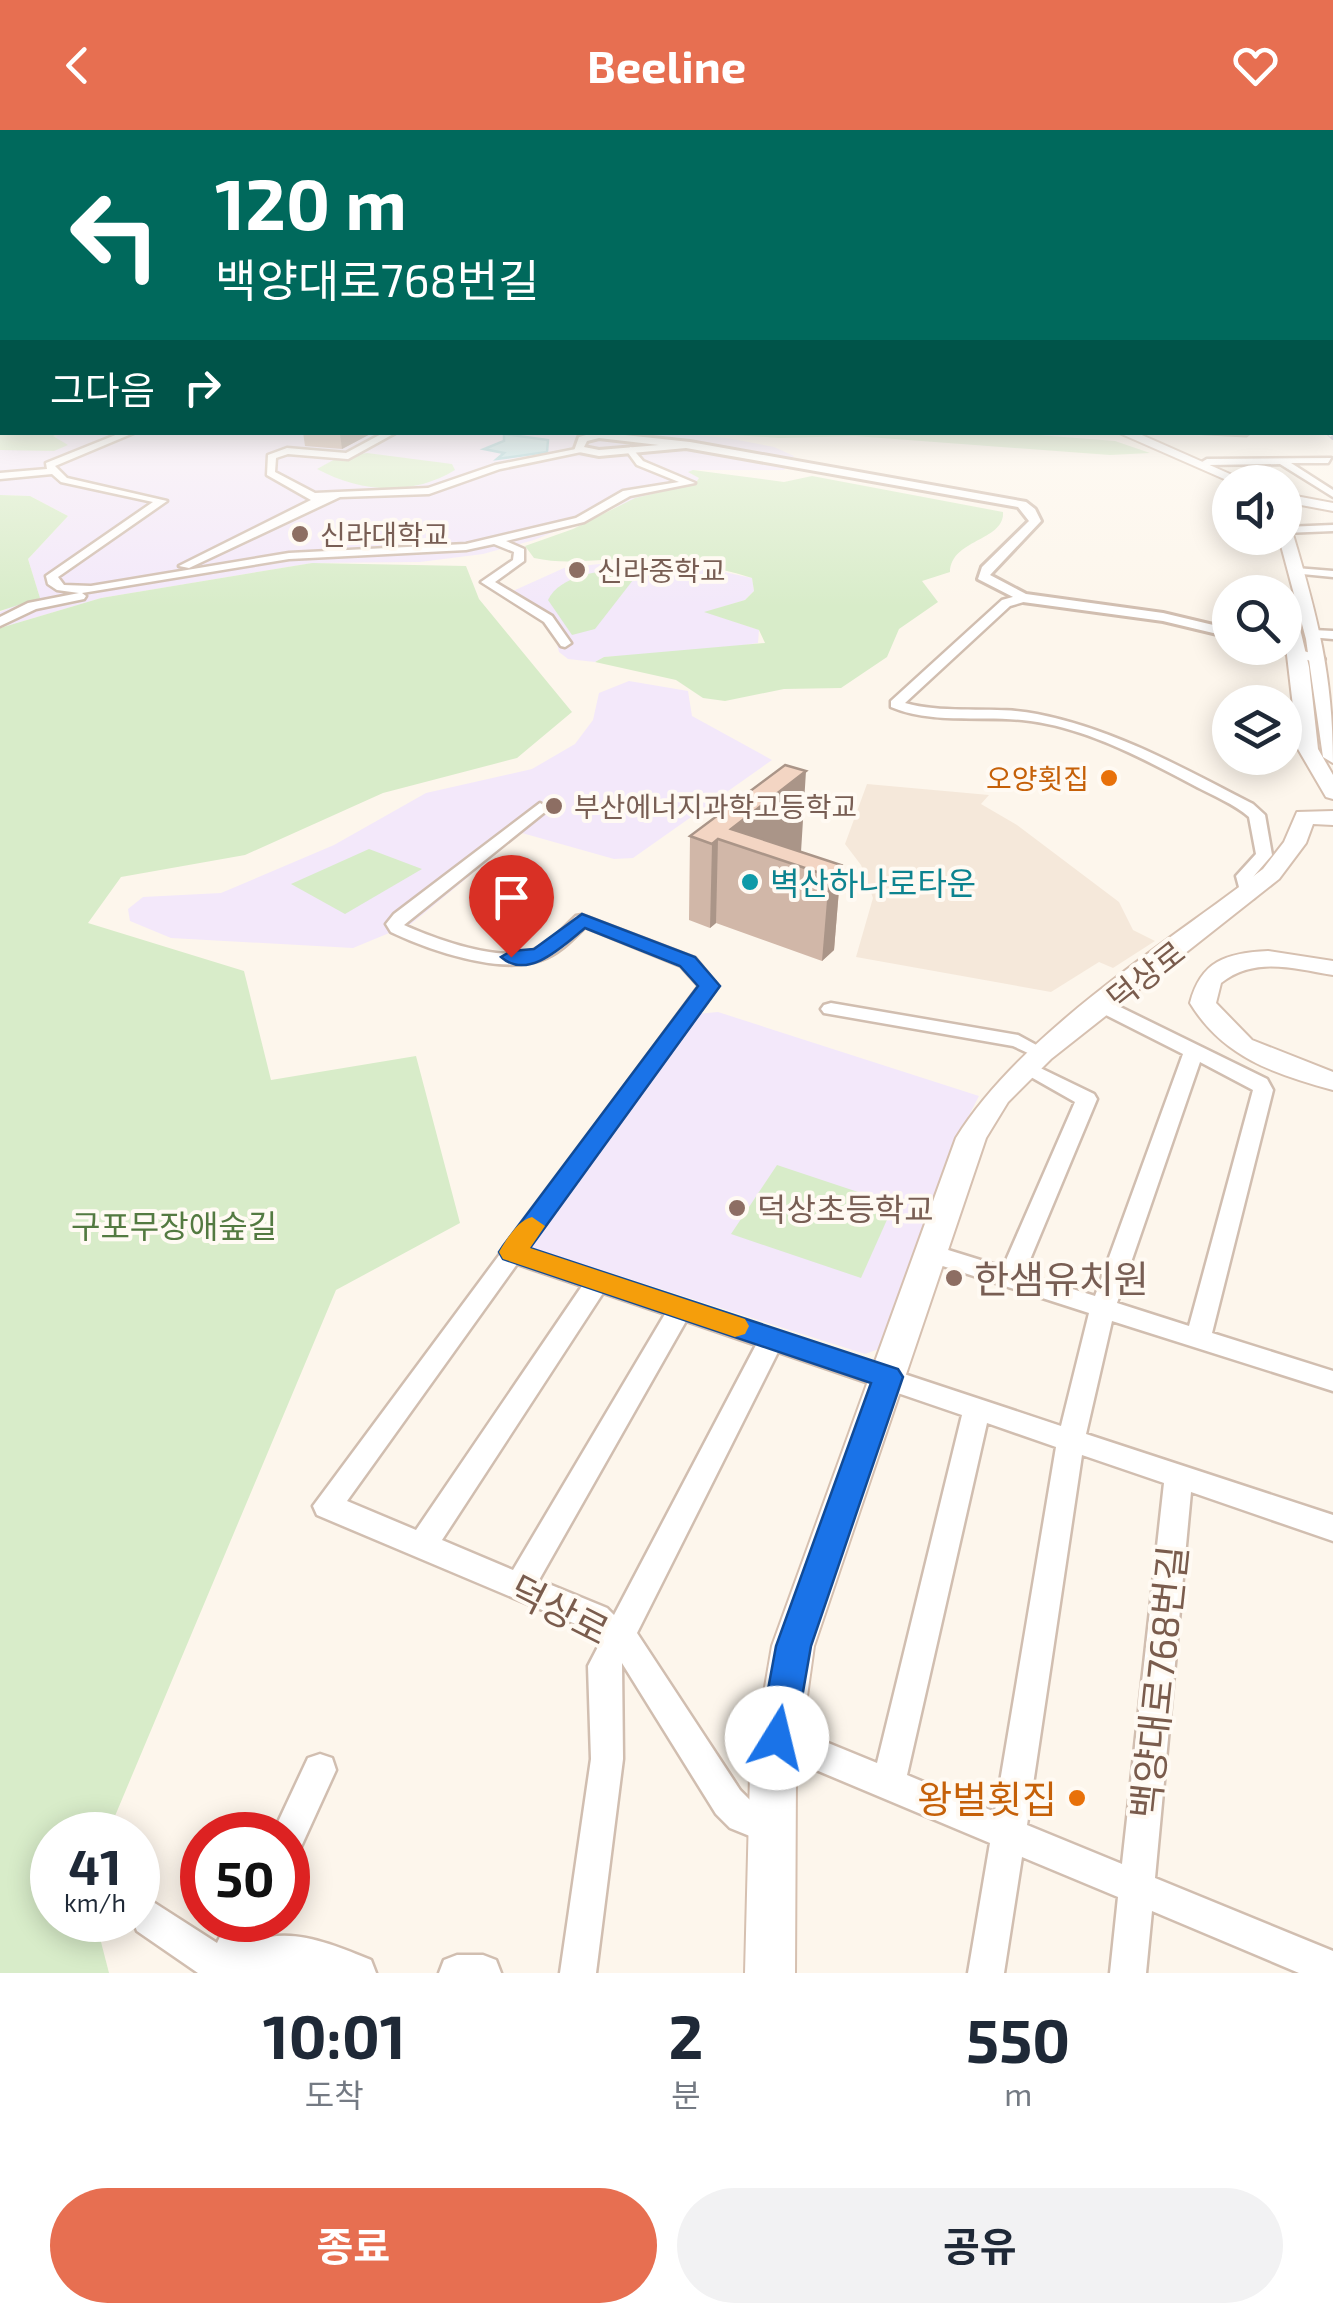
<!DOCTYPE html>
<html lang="ko">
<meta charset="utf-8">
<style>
body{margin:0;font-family:"Exo 2","Noto Sans KR",sans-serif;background:#f2f2f3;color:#1f2937;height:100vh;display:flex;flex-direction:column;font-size:38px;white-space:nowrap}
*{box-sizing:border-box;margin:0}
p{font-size:32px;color:#747a83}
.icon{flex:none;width:55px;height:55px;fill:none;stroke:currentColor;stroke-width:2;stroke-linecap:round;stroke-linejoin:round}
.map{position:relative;height:1843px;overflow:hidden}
.drawer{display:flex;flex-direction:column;background:#fff;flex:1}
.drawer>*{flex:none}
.guide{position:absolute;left:0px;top:0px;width:1335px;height:305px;box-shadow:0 5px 25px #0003;background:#00695c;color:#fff;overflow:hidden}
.tools{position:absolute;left:1212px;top:335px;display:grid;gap:20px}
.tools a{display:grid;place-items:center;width:90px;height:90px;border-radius:50%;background:#fff;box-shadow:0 5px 25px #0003;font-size:50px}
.speed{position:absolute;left:30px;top:1682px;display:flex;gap:20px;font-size:50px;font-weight:700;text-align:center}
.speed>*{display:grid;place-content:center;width:130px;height:130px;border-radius:50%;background:#fff;box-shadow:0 5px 25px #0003;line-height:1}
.speed small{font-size:25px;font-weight:400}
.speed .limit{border:15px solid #d22;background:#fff;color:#111}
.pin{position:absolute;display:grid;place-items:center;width:85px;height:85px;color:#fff;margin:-102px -42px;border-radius:50% 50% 50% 0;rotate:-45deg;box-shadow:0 0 10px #0007}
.pin .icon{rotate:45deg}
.me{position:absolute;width:110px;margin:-55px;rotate:9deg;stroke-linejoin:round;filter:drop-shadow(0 0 8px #0008)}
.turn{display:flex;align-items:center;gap:35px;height:210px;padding:0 50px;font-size:45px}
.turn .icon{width:130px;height:130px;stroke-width:2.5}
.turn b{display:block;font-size:70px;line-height:85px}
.then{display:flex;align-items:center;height:95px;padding:0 50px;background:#0003;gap:20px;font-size:38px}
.eta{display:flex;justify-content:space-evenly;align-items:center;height:170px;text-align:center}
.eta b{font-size:60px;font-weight:700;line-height:70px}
.button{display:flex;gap:20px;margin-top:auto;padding:20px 50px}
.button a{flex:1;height:115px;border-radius:60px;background:#e76f51;color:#fff;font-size:40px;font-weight:700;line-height:115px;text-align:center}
.button a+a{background:#f2f2f3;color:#1f2937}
header{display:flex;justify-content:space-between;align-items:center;height:130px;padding:0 50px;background:#e76f51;color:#fff;font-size:45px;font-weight:700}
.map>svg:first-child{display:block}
</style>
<header><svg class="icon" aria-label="back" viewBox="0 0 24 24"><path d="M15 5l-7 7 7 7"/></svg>Beeline<svg class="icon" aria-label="heart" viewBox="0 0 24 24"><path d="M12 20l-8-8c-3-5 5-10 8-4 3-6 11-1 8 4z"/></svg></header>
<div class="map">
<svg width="1333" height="1843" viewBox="0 0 1333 1843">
<rect width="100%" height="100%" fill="#fdf6ec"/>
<!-- residential -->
<path fill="#f5e8da" d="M867,654L989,665L981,674L1017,695L1119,772L1133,800L1155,811L1113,838L1099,832L1051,862L856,827L873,768L861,735L845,714Z"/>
<!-- education -->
<g fill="#f3e8fa">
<path d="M665,302L727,308L774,317L794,326L784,340H693L699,349L695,354L641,367L534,410L483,424L420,432L312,433L101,468L0,498V482L39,465L28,429L68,386L30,366L0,365V319L51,312L60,303Z"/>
<path d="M599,434L696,436L752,448L754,461L745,470L706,482L759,500L758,513L698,522L604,527L595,532L568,529L559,522L555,506L542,491L504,465L564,438Z"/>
<path d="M629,551L688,561L692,586L772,630L633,728L614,729L522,703L411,794L353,818L171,808L130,791L128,779L143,767L221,763L334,715L426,663L532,639L575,614L593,590L599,563Z"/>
<path d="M718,882L979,966L952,1018L879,1219L865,1224L526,1116L696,884Z"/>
</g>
<!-- green -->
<g fill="#d8ecc9">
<path d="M0,220L2,302L59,303L53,306L68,315L54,321L0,320Z"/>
<path d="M999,302L1115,311L1150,323L1110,325L855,306L779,308L705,303Z"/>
<path d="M367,323L452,334L455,340C411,367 360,362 317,339L337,328Z"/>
<path d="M693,340L784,352L812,346L1003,382C1005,411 951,409 950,442L922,451L938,472L899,499L887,527L841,558L784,559L725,571L703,568L676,550L595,532L604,527L765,513L759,500L704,482L745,470L754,461L752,448C713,435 669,430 628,429C596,429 565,435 534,428L525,416L573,399L635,368L695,354L699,348L688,342Z"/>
<path d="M0,365L30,366L68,386L28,429L40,468L0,481Z"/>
<path d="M312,433L466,436L479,469L572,582L517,628L383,663L245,725L121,747L88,793L244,841L271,950L416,926L460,1093L336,1160L107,1705H52V1790H102L101,1812L109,1843H0V498L101,468Z"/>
<path d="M624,439L640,441L595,499L572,505L548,470C560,445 599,441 624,439Z"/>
<path d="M369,719L422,739L345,784L291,754Z"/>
<path d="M777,1035L894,1074L861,1148L731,1104Z"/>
</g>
<!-- water -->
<path fill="#bfe3e8" stroke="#a5d3da" stroke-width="2.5" d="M504,304L548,310L547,322L497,329L504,323L484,319L504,311Z"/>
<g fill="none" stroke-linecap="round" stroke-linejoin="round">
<defs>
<g id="minor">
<rect x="1332" y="272" width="1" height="6"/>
<path d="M123,302H136L55,336L67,348L167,371L58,447L64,455L91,456L289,423L466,414L576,388L623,361L679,352L637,335L626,320L631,317L643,331L695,353L630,366L584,392L506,411L524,419V431L495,452L552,486L571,513L565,517L561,516L544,492L481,452L513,430L514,422L494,414L466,420L289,429L82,463L86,466L84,469L36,479L0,496V487L28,473L79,463L57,460L48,454L46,446L153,372L61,352L52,344L0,349V343L47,339L46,333Z"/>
<path d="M385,302H397L348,329L288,324L276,328L275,342L315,363L428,358L495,335L581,318L586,321L500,339L429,364L340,367L189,438L179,436L311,370L267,345L268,325L287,318L346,323Z"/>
<path d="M1190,302H1250L1246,305Z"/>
<path d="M1331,328L1328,333H1291L1333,360V367L1280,334L1207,335L1202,332L1207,329Z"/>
<path d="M1333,395V401L1285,403V397Z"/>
<path d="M1296,438L1333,441V447L1292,443L1290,441Z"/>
<path d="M1023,464L1027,465V471L1010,476L905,573C948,585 994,575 1037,584C1114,599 1183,638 1253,674L1265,685L1272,725L1253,747L1257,764L1254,768H1242L1236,746L1256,724L1249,687C1234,674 1214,666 1195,656C1142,628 1083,596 1022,590C980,586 931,594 891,577V571L1002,470Z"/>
<path d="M1313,500L1333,501V509L1309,507L1307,504Z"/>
<path d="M540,673L548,678L546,681L404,795C435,809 500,833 533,820C550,814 563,798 576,786L582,785L695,828L718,856L527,1119L1061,1296L1089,1183L924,1130L920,1124L924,1118L932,1115L1003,1137L1075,972L1015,938L1018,934H1032L1094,964L1097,969L1024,1144L1095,1166L1183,924L1096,880L1093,876L1096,872H1110L1267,949L1273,960L1212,1203L1333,1241V1261L1112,1191L1086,1304L1333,1385V1411L1191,1362L1155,1748L1333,1821V1843H1299L1152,1781L1146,1843H1110L1118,1767L1022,1727L1004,1843H968L990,1713L766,1619L761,1608L766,1597L777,1592L877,1633L962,1285L778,1222L637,1503L740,1660L754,1674L784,1686L789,1698L784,1710L772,1715L730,1698L716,1684L622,1533L623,1629L596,1843H560L591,1629L588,1536L601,1511L585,1498L317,1385L313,1376L699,856L681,836L585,797C572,810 559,824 541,830C500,845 429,820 391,802L386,794L394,784ZM1200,932L1253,960L1189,1196L1117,1173ZM517,1134L582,1156L416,1400L347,1371ZM603,1163L665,1184L513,1440L442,1410ZM686,1191L756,1215L614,1485L607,1478L539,1450ZM987,1293L1056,1317L995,1682L907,1645ZM1082,1325L1164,1353L1122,1734L1027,1695Z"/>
<path d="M831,873L1018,905L1051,923L1041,929L1013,916L824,883L821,879L824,875Z"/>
<path d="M320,1624L332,1628L336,1640L300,1719L288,1724V1705H272L308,1628Z"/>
<path d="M150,1770L217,1813L228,1790H265L256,1811C291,1796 337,1816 371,1830L376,1843H198L137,1801L133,1790H138V1775Z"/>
<path d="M457,1825H483L496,1830L501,1843H439L444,1830Z"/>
</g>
<g id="tertiary">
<path d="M597,302L690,312L1026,372L1035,379L1041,391L990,445L1026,464L1163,483L1230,499V507L1163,491L1023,472L978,449L982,437L1029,391L1018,377L686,318L599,326L574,321L579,307ZM599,308L659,315L599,320L584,317L587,311Z"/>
<path d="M1285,516L1322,526L1324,529L1317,533L1270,518Z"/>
</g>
<g id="secondary">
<rect x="1332" y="243" width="1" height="6"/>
<path d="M1117,302H1135L1248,352H1231Z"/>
<path d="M1285,364L1333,373V381L1285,372Z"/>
<path d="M1285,397L1292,401C1317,485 1333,545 1333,633L1323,627L1306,509L1279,408H1285Z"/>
<path d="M1285,464L1293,469L1309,537L1318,619L1333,645V669L1326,667L1298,619L1285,508Z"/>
<path d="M1333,681V695L1313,694L1306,713L1279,749L1051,929L1008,972L986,1008L814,1516L796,1645L795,1843H745L750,1645L772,1516L956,1008C1022,902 1163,816 1263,739L1284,712L1297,682Z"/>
<path d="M1268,821L1333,831V845C1294,839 1255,826 1221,853L1216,873L1252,910L1333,942V960C1274,944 1223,927 1190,873C1201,831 1226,823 1268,821Z"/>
</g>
</defs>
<!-- minor casing -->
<use href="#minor" stroke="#d1beb0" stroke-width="5"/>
<!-- tertiary casing -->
<use href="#tertiary" stroke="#d1beb0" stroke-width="6"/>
<!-- secondary casing -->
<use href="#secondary" stroke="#d6c0b0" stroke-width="4"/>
<!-- minor -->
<use href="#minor" fill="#fff" fill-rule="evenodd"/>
<!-- tertiary -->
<use href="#tertiary" fill="#fff" fill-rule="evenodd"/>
<!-- secondary -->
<use href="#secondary" fill="#fff" fill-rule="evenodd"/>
<defs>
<path id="rail" d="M1327,302L1333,308"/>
</defs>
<!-- rail casing -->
<use href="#rail" stroke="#b9a8c9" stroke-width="4"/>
<!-- rail -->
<use href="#rail" stroke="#fffaf3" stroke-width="2.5" stroke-dasharray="6" stroke-linecap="butt"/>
</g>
<!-- wall -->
<g fill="#d1b7a8">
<path d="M303,302H374L342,319L305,316Z"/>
<path d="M785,635L800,722L841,735L834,820L822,831L716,793L710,798L689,790L690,706Z"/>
</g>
<!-- shaded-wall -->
<g fill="#aa9588">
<path d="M343,302H374L342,319L340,304Z"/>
<path d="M806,641L801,722L731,699Z"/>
<path d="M718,709L716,793L710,798L712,714Z"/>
<path d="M841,735L834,820L822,831L829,746Z"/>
</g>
<!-- building -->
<path fill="#f3d5c3" stroke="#aa9588" stroke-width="2.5" d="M785,635L806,641L731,699L841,735L829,746L718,709L712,714L690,706Z"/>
<!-- sky -->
<linearGradient id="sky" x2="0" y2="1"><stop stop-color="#97c7e8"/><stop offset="0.46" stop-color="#fefbf6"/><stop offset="1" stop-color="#fefbf6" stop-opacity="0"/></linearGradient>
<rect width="1333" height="477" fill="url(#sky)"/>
<!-- route -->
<path fill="#1a73e8" stroke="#114b97" stroke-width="2.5" d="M582,784L695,827L720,856L530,1118L898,1239L903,1247L811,1516L795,1608L790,1621L777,1627L764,1621L759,1608L776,1516L871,1253L503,1129L499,1122L503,1116L698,856L680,836L585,798C563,816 528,851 501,827L511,821L534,819Z"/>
<!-- slow -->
<path fill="#f59e0b" d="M532,1087L545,1096L530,1118L745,1189L749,1196L745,1204L735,1207L503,1129L499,1122C507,1109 517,1091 532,1087Z"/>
<!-- markers -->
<g fill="#8d6e63" stroke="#fffaf3" stroke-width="4">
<circle cx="300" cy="404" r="10"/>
<circle cx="577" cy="440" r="10"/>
<circle cx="554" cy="676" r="10"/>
<circle cx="737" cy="1078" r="10"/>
<circle cx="954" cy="1148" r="10"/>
</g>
<g fill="#e8710a" stroke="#fffaf3" stroke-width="4">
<circle cx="1109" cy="648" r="10"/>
<circle cx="1077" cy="1668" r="10"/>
</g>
<circle fill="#0f9aa8" stroke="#fffaf3" stroke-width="4" cx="750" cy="752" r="10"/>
<g text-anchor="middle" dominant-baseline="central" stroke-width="8" stroke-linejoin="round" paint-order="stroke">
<!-- far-education labels -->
<g font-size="28" fill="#785e54" stroke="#fffaf3" text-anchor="start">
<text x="320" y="404">신라대학교</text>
<text x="597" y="440">신라중학교</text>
<text x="574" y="676">부산에너지과학고등학교</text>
</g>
<!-- far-food labels -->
<g font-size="28" fill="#c56008" stroke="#fffaf3" text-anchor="end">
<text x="1089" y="648">오양횟집</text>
</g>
<!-- culture labels -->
<g font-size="32" fill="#0d838f" stroke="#fffaf3" text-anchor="start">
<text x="770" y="752">벽산하나로타운</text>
</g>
<!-- street labels -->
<g font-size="32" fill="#7a5c4d" stroke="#fffaf3">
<text transform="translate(1145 844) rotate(-38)">덕상로</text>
</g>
<!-- education labels -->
<g font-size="32" fill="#785e54" stroke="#fffaf3" text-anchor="start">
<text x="757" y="1078">덕상초등학교</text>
</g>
<!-- park labels -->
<g font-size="32" fill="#537a41" stroke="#fffaf3">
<text x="174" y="1095">구포무장애숲길</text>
</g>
<!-- near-education labels -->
<g font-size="38" fill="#785e54" stroke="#fffaf3" text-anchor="start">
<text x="974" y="1148">한샘유치원</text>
</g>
<!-- near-street labels -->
<g font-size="38" fill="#7a5c4d" stroke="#fffaf3">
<text transform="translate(560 1479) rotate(27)">덕상로</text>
<text transform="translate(1158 1552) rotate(-84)">백양대로768번길</text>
</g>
<!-- near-food labels -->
<g font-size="38" fill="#c56008" stroke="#fffaf3" text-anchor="end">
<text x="1057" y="1668">왕벌횟집</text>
</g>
</g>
</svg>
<div class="tools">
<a><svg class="icon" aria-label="sound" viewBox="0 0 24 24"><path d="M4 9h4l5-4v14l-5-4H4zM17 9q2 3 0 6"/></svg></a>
<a><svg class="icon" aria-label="search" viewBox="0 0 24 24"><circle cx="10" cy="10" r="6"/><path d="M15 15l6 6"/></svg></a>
<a><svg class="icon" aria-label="layers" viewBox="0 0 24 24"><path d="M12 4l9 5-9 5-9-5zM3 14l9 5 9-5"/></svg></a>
</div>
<div class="speed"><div>41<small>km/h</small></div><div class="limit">50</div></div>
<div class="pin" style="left:511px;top:827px;background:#d93025"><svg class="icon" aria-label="arrive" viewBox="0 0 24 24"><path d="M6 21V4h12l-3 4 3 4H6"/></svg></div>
<svg class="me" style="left:777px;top:1608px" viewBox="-20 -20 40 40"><circle r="19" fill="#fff"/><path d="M0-13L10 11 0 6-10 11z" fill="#1a73e8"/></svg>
<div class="guide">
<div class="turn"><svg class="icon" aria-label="left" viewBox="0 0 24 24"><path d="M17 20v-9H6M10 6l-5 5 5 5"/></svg><div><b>120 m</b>백양대로768번길</div></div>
<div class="then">그다음<svg class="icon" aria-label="right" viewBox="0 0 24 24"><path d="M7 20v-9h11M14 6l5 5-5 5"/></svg></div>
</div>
</div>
<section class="drawer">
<div class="eta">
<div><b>10:01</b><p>도착</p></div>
<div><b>2</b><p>분</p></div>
<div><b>550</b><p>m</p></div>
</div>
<div class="button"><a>종료</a><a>공유</a></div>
</section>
